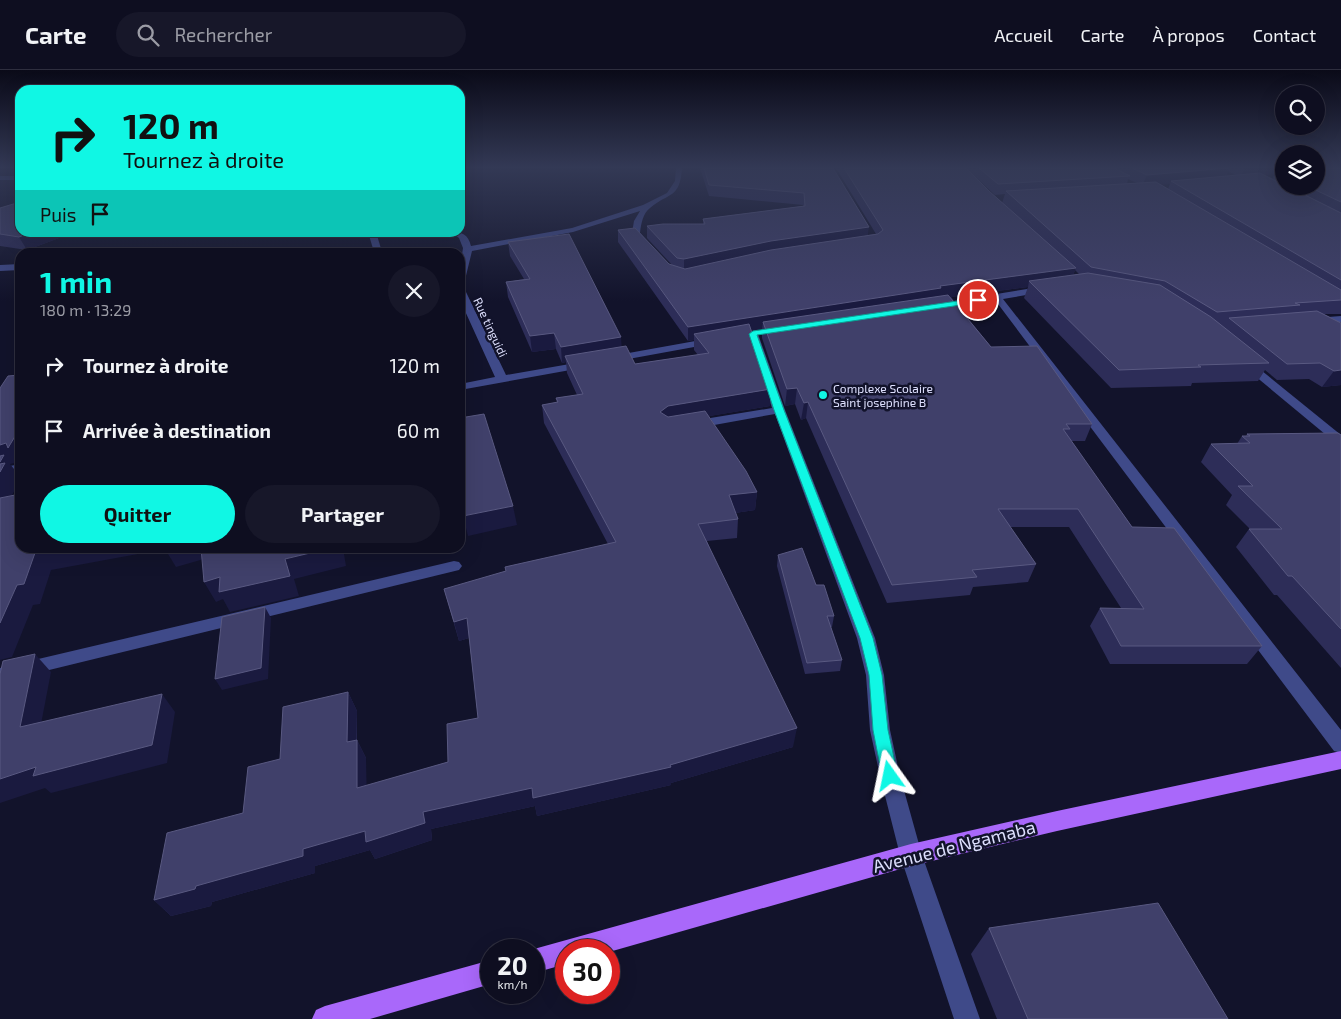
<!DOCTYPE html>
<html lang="fr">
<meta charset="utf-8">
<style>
body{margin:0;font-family:"Exo 2",sans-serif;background:#171729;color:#f1f3f6;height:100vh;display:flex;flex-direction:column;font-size:19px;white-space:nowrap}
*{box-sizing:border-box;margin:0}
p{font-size:16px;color:#9b9ca5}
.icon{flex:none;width:28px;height:28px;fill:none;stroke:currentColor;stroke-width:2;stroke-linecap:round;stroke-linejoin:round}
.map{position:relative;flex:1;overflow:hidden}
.sheet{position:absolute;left:15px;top:178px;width:450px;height:305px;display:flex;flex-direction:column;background:#0e0e20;border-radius:15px;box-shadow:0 5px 20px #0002,0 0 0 1px #2e2e3e}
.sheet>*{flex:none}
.hud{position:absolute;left:15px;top:15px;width:450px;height:152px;border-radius:15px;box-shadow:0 5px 20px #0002,0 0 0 1px #2e2e3e;background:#10f7e4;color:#111;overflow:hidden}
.tools{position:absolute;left:1275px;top:15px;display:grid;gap:10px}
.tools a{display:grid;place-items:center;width:50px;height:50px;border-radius:50%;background:#0e0e20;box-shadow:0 5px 20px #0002,0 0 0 1px #2e2e3e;font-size:25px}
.speed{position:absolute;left:480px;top:869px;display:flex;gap:10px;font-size:25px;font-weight:700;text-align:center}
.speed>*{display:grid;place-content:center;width:65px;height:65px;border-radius:50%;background:#0e0e20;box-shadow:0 5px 20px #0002,0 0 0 1px #2e2e3e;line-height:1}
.speed small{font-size:12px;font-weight:400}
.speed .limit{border:8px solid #d22;background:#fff;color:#111}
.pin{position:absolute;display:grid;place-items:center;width:42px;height:42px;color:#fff;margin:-21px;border:2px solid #fff;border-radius:50%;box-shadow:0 1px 5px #0007}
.me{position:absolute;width:55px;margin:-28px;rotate:348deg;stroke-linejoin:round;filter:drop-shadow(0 0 4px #0008)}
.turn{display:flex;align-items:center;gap:18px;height:105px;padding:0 25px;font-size:22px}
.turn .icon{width:65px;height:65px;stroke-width:2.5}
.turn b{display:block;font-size:35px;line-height:42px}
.then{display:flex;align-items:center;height:48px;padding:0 25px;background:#0003;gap:10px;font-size:19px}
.round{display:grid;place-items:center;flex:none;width:52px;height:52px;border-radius:26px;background:#171729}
.summary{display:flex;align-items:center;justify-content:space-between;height:85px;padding:0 25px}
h1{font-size:30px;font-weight:700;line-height:38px;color:#10f7e4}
.cta{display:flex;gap:10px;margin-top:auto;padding:10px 25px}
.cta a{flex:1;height:58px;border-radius:30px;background:#10f7e4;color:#111;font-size:20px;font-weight:700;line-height:58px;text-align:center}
.cta a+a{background:#171729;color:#f1f3f6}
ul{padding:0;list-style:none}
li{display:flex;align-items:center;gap:15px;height:65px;padding:0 25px}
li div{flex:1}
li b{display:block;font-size:19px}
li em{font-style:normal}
header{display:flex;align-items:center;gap:30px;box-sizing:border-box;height:70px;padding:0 25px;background:#0e0e20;border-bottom:1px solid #2e2e3e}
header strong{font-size:24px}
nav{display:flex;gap:28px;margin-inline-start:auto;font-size:18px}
.search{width:350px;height:45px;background:#171729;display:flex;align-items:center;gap:12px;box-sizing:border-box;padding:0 18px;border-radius:28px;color:#9b9ca5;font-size:19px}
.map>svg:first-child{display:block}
</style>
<header>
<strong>Carte</strong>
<div class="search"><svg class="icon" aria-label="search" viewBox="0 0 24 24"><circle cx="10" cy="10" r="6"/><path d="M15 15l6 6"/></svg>Rechercher</div>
<nav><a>Accueil</a><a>Carte</a><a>À propos</a><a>Contact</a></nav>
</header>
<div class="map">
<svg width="1341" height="949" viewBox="0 0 1341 949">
<rect width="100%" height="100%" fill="#12132b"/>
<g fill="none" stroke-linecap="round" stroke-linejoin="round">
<!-- minor -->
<g fill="#3f4a89" fill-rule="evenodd">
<path d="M676,98H682C680,129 669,122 650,138C643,143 641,154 640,163L651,176L650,178H644L632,163L634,151L640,141L573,162L472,181L464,214L466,222L506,305L587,291L592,294L587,297L460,320V314L495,307L460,230V198L463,178L459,168L451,162C462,162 468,164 471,176L572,158L643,135L667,123L675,111Z"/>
<rect x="0" y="106" width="20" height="4"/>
<path d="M368,162H376L382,182H374Z"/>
<path d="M20,194V200L0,201V195Z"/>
<path d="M1046,216L1051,219L1049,221L1003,229L1341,660V683L1334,681L995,230L935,240L930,237L935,234Z"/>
<path d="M1341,246V252L1315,254L1310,251L1315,248Z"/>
<path d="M753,261L758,264L785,340L875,568L884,605L890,660L900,706L922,785L980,949H954L900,785L880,706L870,660L866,605L857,568L775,344L692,359L686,355L692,351L772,338L748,264Z"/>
<path d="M712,268L716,269L717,271L716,273L612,292L607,289L612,286Z"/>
<path d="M1247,291L1251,292L1341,365V375L1337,374L1243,296L1242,294Z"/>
<path d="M20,394V402L0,406V398Z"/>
<path d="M454,491L459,492L462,496L459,500L0,612V598Z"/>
</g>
<!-- major -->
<g fill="#a968fa" fill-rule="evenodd">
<path d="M1341,681V699L1057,761L911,796L609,882V880H566V894L534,903V880H531L534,879L911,774L1057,741Z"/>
<path d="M491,890V914L370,949H312L316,940L325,936Z"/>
</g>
</g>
<!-- wall -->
<g fill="#2d2d58" fill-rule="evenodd">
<path d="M700,98H833L868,165L876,164L836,98H1284V116H1316L1341,98V244H1324L1341,253V315L1322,317L1309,309L1277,310L1265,300L1258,311L1192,313L1191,316L1111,318L1024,228L1028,217L951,227L991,277L1092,354L1085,371H1071L1132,457L1262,576L1247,594H1110L1090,556L1100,538H1121L1069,457H1010L1036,494L1028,512L973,517L970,525L887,533L806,348L801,350L795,334L785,336L762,268V259L751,261L770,336L709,346L757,422L755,440L735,443L738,449L737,468L707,471L793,677L671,713V715L537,746L535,736L431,759L432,770L375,789L370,780L315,796V803L212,832L211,836L171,846L154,830L243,743L280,689L348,622L357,641V670L366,688V716L448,692L478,648L469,568L459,571L444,519L608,474L544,353L542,335L557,333L556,328L577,325L567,303L566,292L562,293L556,279L532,282L508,227L506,212L524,209L510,186L508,172L621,276L635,294L698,285L694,280V270L688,271L618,172V160L669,194L673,196L647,168V156L703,154V149L803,136V135L709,126ZM968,100L995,125L1005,124L1002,133L1019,148L989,121ZM1228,101L1236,105L1226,106ZM1269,104H1275L1272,109L1263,105ZM1128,109L1137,113L1127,114ZM1160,114H1170L1168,119ZM1075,200L1079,204L1073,205Z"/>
<path d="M0,138L20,162H75L27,180L0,176Z"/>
<path d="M1247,364L1341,365V598L1277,525H1274L1236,477L1249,459H1250L1226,435L1232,425L1201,392L1211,374H1237L1242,366H1246Z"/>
<path d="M778,485L816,515L834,546L832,557H831L842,590L840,601L805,604L777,496Z"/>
<path d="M989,858L1228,949H997L971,884Z"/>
</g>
<!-- shaded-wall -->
<g fill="#1a1a3f">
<path d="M1229,98L1224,109L1171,111L1170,114L1142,116L1147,105Z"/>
<path d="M1245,98H1284V103L1276,102L1275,104L1240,107Z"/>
<path d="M869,157L867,169L684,202V189L771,171Z"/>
<path d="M32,162H75L27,180L19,167Z"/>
<path d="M1076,198L1071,211H1029L1028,217L763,252L762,259L698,269L694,264V270L688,271V257L940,216Z"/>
<path d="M554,263L556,279L532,282L530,266Z"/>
<path d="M621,267L622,282L565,286L566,292L562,293L561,277Z"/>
<path d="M1341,300V315L1322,317L1334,301Z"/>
<path d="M797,318L795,334L785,336L787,319Z"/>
<path d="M771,319L770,336L668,353L660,342L668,336Z"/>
<path d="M808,332L806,348L801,350L804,333Z"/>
<path d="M20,358V394L19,392L10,394L18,404L16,408L19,412L0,448V375Z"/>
<path d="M757,422L755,440L728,444L729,425Z"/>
<path d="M513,436L517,455L468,466L463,446Z"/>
<path d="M52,478H205L211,487L176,497L165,479L51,500L40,534L33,535L12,587L0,590V553L17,515L36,480Z"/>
<path d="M331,478H343L346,496L294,509L299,526L230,542L223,529L216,532L204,512L285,489Z"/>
<path d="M265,537L271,548L268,609L222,620L215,609Z"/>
<path d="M467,548L472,567L459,571L454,552Z"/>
<path d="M35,584L51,602L37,675L20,657Z"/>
<path d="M348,622L357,641L356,690L347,672Z"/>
<path d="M162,624L175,642L167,693L51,723L45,718L0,733V709Z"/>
<path d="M797,658L793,677L671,713V715L537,746L535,736L431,759L432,770L375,789L370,780L315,796V803L212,832L211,836L171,846L154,830L303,779L423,742L532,718L670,695Z"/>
<path d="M357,670L366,688L367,736L357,718Z"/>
</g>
<!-- building -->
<g fill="#40406a" stroke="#595981">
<path d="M704,98H833L869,157L771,171L684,189L677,188L647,156L663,154H705L703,149L805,136L804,123L709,115Z"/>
<path d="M844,98H966L989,121L1076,198L940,216L941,218L688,257L618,160L635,158L669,194L685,199L771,180L878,164L883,160Z"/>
<path d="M979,98H1114L1130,106L998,114Z"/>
<path d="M1132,98H1229L1147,105Z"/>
<path d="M1316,98H1341V132L1307,116H1316Z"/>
<path d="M1284,101V105L1276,102Z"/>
<path d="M1260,103L1284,115V116H1287L1341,143V210L1171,111Z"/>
<path d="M1156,112L1341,220V230L1295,233L1300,235L1217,242L1165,211L1091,197L1006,121Z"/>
<path d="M20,132V162H32L19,167L0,164V138Z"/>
<path d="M569,164L621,267L561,277L554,263L530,266L506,212L530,209L508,172Z"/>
<path d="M1088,203L1160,215L1211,247L1269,293L1198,295L1201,297L1119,300L1029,211Z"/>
<path d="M948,225L991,277L1037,276L1092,354H1066L1070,359H1063L1132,457L1174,458L1262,576H1121L1100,538L1144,539L1078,439H998L1036,494L972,500L977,507L892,515L808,332L804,333L797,318L787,319L763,252Z"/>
<path d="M1317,241L1341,253V300L1334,301L1320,293L1287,294L1229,248Z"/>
<path d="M749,254L771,319L668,336L660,342L668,347L705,341L746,401L757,422L729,425L738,449L698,454L797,658L670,695L671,697L533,728L532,718L423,742L425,753L366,772L365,761L303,779V786L196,816L195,819L154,830L167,763L243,743L248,697L280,689L283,637L348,622L347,672L357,670V718L448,692L447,654L478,648L467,548L454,552L444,519L506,501L505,497L616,472L542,335L558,332L556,328L583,324L565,286L626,276L635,294L709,283L694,264Z"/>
<path d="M20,305V358L8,378L6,373L0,375V318L8,306Z"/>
<path d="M484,344L513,436L463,446L460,433V348Z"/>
<path d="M1338,363L1341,365V559L1292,506H1288L1249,459H1282L1238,416H1253L1211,374L1250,373L1242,366H1250L1247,364Z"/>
<path d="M4,385L0,392V386Z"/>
<path d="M5,393L0,402V394Z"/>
<path d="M20,424V478H52L36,480L24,514L17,515L0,553V428Z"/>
<path d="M201,478H331L285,489L290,506L219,522L220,507L204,512Z"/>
<path d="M802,478L816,515H824L834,546H827L842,590L807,593L778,485Z"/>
<path d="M265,537L261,598L215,609L222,547Z"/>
<path d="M35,584L20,657L162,624L152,675L33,706L36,697L0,709V604L3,591Z"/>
<path d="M1158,833L1228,949H1028L989,858Z"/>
</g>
<!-- sky -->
<linearGradient id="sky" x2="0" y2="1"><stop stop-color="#0a0a18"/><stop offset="0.42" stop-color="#333955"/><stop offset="1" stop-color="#333955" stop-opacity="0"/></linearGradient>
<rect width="1341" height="231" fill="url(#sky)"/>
<!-- route -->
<path fill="#10f7e4" stroke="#0aa194" d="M978,228L981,229V232L757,265L784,340L873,568L882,605L888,660L898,706L895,711L890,713L884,711L882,706L873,660L869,605L860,568L774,340L749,264L753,261Z"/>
<!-- markers -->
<circle fill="#10f7e4" stroke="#12132b" stroke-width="2" cx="823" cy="325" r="5"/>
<g text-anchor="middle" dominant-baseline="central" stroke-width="5" stroke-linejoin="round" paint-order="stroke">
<!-- far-street labels -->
<g font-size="12" fill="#dee0fe" stroke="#12132b">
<text transform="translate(491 257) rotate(65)">Rue tinguidi</text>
</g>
<!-- far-poi labels -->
<g font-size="12" fill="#dee0fe" stroke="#12132b" text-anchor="start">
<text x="833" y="318">Complexe Scolaire<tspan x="833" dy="14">Saint josephine B</tspan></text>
</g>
<!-- near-street labels -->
<g font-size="18" fill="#dee0fe" stroke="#12132b">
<text transform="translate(954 776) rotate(-14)">Avenue de Ngamaba</text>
</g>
</g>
</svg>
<div class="tools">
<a><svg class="icon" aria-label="search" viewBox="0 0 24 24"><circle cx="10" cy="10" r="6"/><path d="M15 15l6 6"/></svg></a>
<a><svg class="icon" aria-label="layers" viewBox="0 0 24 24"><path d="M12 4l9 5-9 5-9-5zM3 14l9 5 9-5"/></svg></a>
</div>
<div class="speed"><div>20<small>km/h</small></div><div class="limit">30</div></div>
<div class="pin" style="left:978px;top:230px;background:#d93025"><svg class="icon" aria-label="arrive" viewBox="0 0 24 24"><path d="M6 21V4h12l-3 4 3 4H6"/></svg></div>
<svg class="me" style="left:890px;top:706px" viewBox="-20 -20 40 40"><path d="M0-17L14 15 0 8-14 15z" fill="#10f7e4" stroke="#fff" stroke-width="4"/></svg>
<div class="hud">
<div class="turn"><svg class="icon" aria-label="right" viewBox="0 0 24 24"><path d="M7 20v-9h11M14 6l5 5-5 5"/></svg><div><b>120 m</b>Tournez à droite</div></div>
<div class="then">Puis<svg class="icon" aria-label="arrive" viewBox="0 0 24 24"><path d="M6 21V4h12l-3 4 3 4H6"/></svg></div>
</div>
<section class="sheet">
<div class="summary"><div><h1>1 min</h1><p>180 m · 13:29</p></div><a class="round"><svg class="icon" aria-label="close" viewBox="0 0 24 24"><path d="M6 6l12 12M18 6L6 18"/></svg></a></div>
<ul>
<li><svg class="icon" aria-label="right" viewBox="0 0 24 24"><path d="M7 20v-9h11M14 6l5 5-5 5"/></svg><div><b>Tournez à droite</b></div><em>120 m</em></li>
<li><svg class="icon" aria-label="arrive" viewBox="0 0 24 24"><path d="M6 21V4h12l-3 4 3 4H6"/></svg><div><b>Arrivée à destination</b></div><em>60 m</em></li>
</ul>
<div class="cta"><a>Quitter</a><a>Partager</a></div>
</section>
</div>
